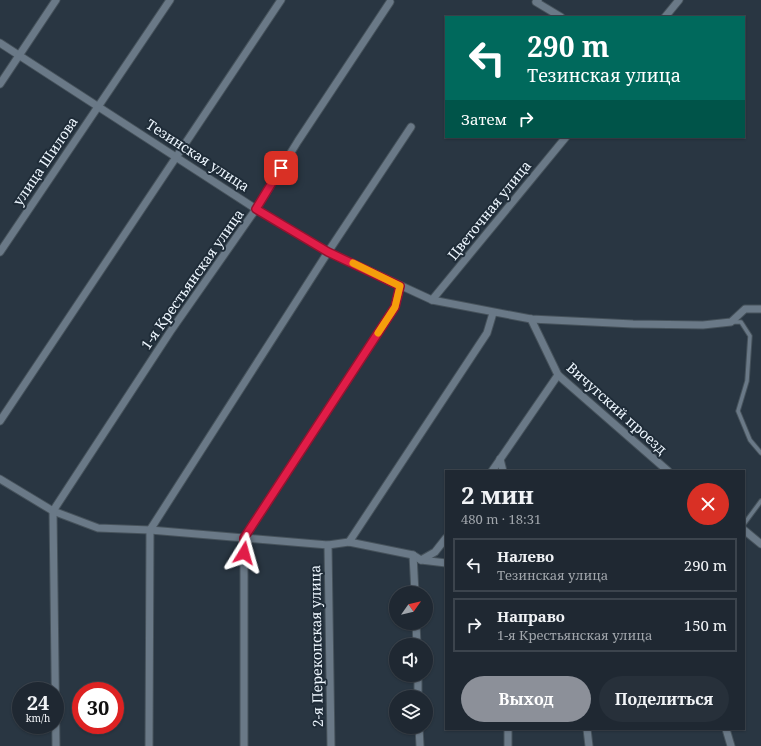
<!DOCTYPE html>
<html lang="ru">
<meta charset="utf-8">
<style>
body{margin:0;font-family:"Noto Serif",serif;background:#27303a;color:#f1f3f6;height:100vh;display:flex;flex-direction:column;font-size:15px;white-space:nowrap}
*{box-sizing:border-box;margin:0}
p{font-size:13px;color:#a1a6ac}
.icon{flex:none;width:22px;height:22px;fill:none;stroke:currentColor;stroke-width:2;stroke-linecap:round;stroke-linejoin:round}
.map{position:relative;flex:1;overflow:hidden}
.details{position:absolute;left:445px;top:470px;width:300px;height:260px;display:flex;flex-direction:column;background:#1f2832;border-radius:0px;box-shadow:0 1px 3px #0004,0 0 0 1px #3c444d}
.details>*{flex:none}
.guide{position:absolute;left:445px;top:16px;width:300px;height:122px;border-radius:0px;box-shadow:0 1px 3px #0004,0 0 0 1px #3c444d;background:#00695c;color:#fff;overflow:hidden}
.needle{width:26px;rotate:56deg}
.buttons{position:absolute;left:389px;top:586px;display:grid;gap:8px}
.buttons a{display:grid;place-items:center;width:44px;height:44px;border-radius:50%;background:#1f2832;box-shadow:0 1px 3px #0004,0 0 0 1px #3c444d;font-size:20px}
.speed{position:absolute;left:12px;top:682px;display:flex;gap:8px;font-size:20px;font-weight:700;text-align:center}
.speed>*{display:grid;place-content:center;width:52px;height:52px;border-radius:50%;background:#1f2832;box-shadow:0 1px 3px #0004,0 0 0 1px #3c444d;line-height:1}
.speed small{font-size:10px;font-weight:400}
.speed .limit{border:6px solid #d22;background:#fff;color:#111}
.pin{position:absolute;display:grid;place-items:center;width:34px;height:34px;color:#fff;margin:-17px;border-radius:8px;box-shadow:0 2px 6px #0006}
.me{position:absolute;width:44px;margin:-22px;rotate:8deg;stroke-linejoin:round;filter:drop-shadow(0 0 3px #0008)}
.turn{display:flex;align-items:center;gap:14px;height:84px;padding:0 16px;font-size:18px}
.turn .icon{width:52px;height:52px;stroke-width:2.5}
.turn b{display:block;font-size:28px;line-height:34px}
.then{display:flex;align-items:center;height:38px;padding:0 16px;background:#0003;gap:8px;font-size:15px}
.round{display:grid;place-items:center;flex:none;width:42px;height:42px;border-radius:21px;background:#27303a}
.summary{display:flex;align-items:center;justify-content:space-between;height:68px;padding:0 16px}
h1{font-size:24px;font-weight:700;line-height:30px}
.action{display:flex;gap:8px;margin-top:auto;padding:8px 16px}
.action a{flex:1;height:46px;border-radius:24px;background:#8c9099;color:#fff;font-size:16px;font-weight:700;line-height:46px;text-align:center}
.action a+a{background:#27303a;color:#f1f3f6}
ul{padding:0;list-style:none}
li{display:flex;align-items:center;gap:12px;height:54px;margin:0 8px 6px;padding:0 8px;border:2px solid #3c444d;border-radius:0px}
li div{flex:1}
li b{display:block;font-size:15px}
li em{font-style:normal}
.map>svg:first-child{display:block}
</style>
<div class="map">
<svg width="761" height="746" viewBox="0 0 761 746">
<rect width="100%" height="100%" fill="#293642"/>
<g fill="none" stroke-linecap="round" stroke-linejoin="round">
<defs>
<g id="service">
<path d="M732,322H741L750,336L747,381L738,411L750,440L761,453"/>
<path d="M744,524L761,501"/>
</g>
<g id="minor">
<path d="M538,0L536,2L561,17"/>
<path d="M665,17L679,0"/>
<path d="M0,43L256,209L328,252L432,300L531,319L633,324L703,325L731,322L745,309H761"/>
<path d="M0,84L56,0"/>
<path d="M0,252L170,0"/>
<path d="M432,300L566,137"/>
<path d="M531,319L558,375L668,471"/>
<path d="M0,421L281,0"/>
<path d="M500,459L503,471"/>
<path d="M492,471L558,375"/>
<path d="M0,479L53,511L98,528L150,530L328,545L349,542L413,555L421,560L446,563"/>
<path d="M744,530L761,544"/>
<path d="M349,542L487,333L493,313"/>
<path d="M328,545L331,746"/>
<path d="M413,555L415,593"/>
<path d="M421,560L435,552L446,538"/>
<path d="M416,623L417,645"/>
<path d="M418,675V697"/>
<path d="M419,727L420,746"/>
<path d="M508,729V746"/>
<path d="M587,729L589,746"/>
<path d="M726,729L731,746"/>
<path d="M56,746L53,511L170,332L256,209L298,141L390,2"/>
<path d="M149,746L150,530L328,252L411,127"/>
<path d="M244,746V538L395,307L400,286"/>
</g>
</defs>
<!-- service casing -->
<use href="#service" stroke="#46525b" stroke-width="5.5"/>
<!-- minor casing -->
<use href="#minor" stroke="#46525b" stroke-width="9"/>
<!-- service -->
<use href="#service" stroke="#6a7987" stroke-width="3.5"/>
<!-- minor -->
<use href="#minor" stroke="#6a7987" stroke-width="7"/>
</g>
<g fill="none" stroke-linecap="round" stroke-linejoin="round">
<defs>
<path id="route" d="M244,553V538L395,307L400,286L328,252L256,209L281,168"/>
</defs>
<!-- route casing -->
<use href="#route" stroke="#92132f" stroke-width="10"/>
<!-- route -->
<use href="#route" stroke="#e11d48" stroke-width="7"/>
<!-- slow -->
<path stroke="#f59e0b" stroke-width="7" d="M353,263L400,286L395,307L378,333"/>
</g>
<g text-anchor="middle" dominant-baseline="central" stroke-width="4" stroke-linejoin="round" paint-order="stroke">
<!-- street labels -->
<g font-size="14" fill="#edf6fe" stroke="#1f2c38">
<text transform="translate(198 155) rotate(33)">Тезинская улица</text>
<text transform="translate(45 161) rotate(-56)">улица Шилова</text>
<text transform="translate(489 210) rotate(-51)">Цветочная улица</text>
<text transform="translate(192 279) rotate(-55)">1-я Крестьянская улица</text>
<text transform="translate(617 408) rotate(42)">Вичугский проезд</text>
<text transform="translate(316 646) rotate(-91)">2-я Перекопская улица</text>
</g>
</g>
</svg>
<div class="buttons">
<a><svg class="needle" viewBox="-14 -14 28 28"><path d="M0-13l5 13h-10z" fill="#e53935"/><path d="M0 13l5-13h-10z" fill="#a1a6ac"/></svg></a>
<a><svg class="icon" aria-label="sound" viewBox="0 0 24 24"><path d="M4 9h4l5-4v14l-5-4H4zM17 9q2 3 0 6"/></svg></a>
<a><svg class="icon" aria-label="layers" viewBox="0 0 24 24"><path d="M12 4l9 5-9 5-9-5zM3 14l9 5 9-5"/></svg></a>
</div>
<div class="speed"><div>24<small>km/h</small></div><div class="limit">30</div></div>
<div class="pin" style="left:281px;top:168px;background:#d93025"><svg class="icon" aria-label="arrive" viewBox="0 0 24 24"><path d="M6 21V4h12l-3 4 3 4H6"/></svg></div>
<svg class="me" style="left:244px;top:553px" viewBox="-20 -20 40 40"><path d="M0-17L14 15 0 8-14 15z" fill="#e11d48" stroke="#fff" stroke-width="4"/></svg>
<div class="guide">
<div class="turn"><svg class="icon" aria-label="left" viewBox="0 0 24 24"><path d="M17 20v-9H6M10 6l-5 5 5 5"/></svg><div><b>290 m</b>Тезинская улица</div></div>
<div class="then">Затем<svg class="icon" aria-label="right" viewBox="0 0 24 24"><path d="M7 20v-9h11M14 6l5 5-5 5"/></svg></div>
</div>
<section class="details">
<div class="summary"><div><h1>2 мин</h1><p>480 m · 18:31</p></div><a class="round" style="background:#d93025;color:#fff"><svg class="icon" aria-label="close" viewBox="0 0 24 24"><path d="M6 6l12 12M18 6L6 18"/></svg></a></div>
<ul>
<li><svg class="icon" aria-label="left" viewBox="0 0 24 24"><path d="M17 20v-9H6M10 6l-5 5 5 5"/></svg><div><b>Налево</b><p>Тезинская улица</p></div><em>290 m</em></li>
<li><svg class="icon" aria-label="right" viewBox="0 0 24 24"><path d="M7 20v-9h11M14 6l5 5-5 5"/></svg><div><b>Направо</b><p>1-я Крестьянская улица</p></div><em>150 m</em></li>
</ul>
<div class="action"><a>Выход</a><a>Поделиться</a></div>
</section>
</div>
